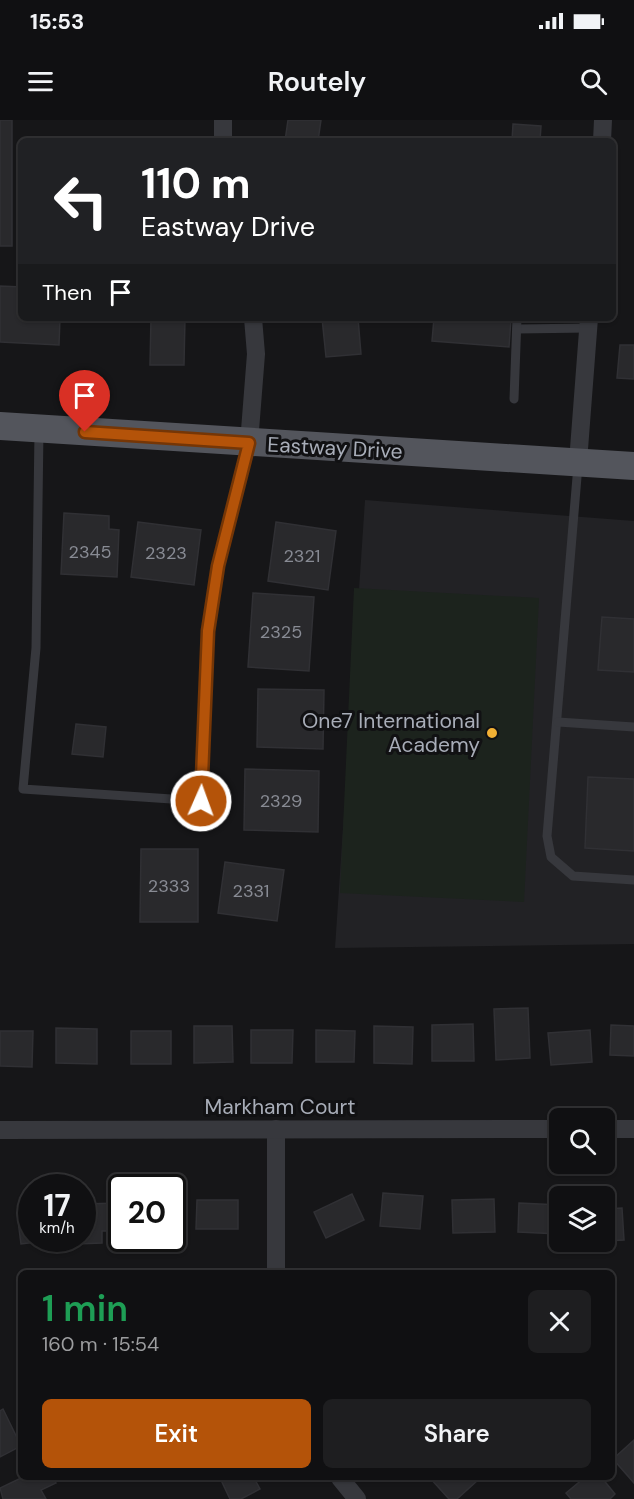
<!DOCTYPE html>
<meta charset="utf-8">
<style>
body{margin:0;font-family:"DM Sans",sans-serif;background:#1e1e20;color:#f1f3f6;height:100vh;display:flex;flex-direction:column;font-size:22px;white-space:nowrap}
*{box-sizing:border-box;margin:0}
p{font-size:20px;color:#9c9d9f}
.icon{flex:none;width:33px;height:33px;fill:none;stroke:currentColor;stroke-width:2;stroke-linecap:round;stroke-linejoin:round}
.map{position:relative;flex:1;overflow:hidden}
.sheet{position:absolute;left:18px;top:1150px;width:597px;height:210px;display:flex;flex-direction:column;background:#101012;border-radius:9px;box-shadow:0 2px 4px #0004,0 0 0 2px #303032}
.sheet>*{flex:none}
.guide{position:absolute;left:18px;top:18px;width:598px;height:183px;border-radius:9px;box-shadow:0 2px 4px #0004,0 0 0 2px #303032;background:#202124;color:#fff;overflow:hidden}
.fabs{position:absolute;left:549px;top:988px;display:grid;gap:12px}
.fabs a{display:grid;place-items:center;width:66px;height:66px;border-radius:9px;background:#101012;box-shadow:0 2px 4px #0004,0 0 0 2px #303032;font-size:30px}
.speed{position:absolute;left:18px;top:1054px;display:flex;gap:12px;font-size:30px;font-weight:700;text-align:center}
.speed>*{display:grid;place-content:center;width:78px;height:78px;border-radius:50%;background:#101012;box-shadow:0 2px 4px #0004,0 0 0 2px #303032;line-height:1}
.speed small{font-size:15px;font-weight:400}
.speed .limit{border:3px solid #111;border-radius:9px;background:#fff;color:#111}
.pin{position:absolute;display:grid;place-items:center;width:51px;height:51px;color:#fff;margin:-62px -26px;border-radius:50% 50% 50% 0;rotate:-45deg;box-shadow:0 0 6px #0007}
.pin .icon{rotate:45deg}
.me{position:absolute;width:66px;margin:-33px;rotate:2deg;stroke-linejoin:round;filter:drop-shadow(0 0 4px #0008)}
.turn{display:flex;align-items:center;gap:21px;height:126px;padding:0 24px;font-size:27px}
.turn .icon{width:78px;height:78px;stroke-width:2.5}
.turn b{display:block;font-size:42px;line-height:51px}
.then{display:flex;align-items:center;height:57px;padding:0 24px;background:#0003;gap:12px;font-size:22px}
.round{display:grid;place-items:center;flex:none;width:63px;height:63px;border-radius:9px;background:#1e1e20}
.head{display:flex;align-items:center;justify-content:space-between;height:102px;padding:0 24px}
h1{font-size:36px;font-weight:600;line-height:45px;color:#1e9e55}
.button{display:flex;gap:12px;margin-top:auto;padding:12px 24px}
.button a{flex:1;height:69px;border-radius:9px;background:#b45309;color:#fff;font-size:24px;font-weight:600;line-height:69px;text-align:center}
.button a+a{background:#1e1e20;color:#f1f3f6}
.status{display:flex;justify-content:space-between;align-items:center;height:42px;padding:0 30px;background:#101012;direction:ltr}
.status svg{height:16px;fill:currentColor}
header{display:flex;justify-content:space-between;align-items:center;height:78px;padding:0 24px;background:#101012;font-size:27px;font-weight:600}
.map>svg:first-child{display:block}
</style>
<div class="status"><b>15:53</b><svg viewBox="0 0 49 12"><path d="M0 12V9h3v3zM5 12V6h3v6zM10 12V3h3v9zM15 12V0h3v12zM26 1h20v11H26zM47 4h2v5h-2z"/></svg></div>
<header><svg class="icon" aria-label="menu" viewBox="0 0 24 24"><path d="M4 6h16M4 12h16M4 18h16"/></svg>Routely<svg class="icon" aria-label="search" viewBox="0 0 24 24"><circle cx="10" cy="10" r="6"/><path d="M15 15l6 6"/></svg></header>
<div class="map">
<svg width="634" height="1379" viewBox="0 0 634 1379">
<rect width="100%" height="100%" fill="#161618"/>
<!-- built -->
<path fill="#222225" d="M365,380L634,401V824L335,828Z"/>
<!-- green -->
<path fill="#1c231d" d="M354,468L539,478L524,782L340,773Z"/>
<!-- building -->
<g fill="#29292c" stroke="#303034" stroke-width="1.5">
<rect x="0" y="0" width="12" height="126"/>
<path d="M288,0H321L318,21H285Z"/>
<path d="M513,4L541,6L540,21H512Z"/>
<path d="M0,166L21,167V198H60L59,225L0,222Z"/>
<path d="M151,198H185L184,245H150Z"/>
<path d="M322,198H358L361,234L326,237Z"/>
<path d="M434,198L511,199L509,227L432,221Z"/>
<path d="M620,225H634V259L617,258Z"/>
<path d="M64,393L109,396V409L119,410L117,457L61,454Z"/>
<path d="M138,402L201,410L194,465L131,457Z"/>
<path d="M276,402L336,411L328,470L268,461Z"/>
<path d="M253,473L314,477L309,551L248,547Z"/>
<path d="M602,497L634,499V552L598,550Z"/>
<path d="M258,569L324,570L323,629L257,627Z"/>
<path d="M76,604L106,607L103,637L72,634Z"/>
<path d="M245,649L319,651L318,712L244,710Z"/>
<path d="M588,657L634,659V731L585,728Z"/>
<path d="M141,729H198V802H140Z"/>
<path d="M225,742L284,750L277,801L218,793Z"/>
<path d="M528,888L530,938L496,940L494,889Z"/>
<path d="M473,904L474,941H432V905Z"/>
<path d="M611,905L634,906V936L610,935Z"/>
<path d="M194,906H232L233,942L194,943Z"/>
<path d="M374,906L413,907L412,944L374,943Z"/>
<path d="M56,908L97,909V944L56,943Z"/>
<path d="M251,910H293L292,943H251Z"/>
<path d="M316,910L355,911L354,942H316Z"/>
<path d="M590,910L592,942L551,945L548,913Z"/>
<path d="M0,911H33L32,947L0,946Z"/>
<rect x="131" y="911" width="40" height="33"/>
<path d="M383,1073L423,1076L420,1109L380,1106Z"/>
<path d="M352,1074L364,1100L326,1118L314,1092Z"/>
<path d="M494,1079L495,1112L453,1113L452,1080Z"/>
<path d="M172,1080L182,1081L180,1110L172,1109Z"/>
<path d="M197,1080H238V1109H196Z"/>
<path d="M120,1083L121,1111H102V1123L76,1124L75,1119H82V1084Z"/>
<path d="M519,1083L560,1085L559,1114L518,1112Z"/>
<path d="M622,1088L624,1120L604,1121V1089Z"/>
<path d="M32,1091V1119H62L21,1124L17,1093Z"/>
<path d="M3,1289L21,1326L0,1337V1291Z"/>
<path d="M634,1320V1363L613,1339Z"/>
<path d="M21,1358H53L56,1363L41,1370L46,1379H3L0,1368Z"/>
<path d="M220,1358H254L260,1369L241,1379H230Z"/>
<path d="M430,1358H476L478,1360L457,1379H449Z"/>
<path d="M584,1358H602L615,1374L610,1379H571L566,1373Z"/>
</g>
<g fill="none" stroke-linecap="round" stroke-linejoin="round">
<!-- service -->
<g stroke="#37383d" stroke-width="9">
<path d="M517,209L589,208"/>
<path d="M514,279L517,198"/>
<path d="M39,311L36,528L23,669L201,681L208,511L218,446L248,325"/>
<path d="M578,345L547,716L551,737L573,756L634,760"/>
<path d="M558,602L634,607"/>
</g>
<!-- minor -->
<g stroke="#37383d" stroke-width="18">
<path d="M223,21V0"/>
<path d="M602,21L603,0"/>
<path d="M249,323L256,234L253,198"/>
<path d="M578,342L589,198"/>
<path d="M276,1009V1154"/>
<path d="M604,1009H634"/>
<path d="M0,1010L560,1009"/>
<path d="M340,1358L357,1379"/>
</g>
<!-- primary -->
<path stroke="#53555c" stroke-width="28" d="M0,306L634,346"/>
</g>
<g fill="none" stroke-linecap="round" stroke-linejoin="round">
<defs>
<path id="route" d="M85,312L249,323L218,446L208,511L201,681"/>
</defs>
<!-- route casing -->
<use href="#route" stroke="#753606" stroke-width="15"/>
<!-- route -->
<use href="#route" stroke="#b45309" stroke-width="10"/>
</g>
<!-- markers -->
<circle fill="#f2b134" stroke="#111113" stroke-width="2" cx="492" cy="613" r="6"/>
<g text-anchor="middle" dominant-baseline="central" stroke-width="6" stroke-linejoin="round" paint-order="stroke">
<!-- number labels -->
<g font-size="18" fill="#888b94">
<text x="90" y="432">2345</text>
<text x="166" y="433">2323</text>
<text x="302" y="436">2321</text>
<text x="281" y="512">2325</text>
<text x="281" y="681">2329</text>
<text x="169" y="766">2333</text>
<text x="251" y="771">2331</text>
</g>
<!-- street labels -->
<g font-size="21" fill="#a8adb8" stroke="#111113">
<text transform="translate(335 328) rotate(3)">Eastway Drive</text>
<text x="280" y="987">Markham Court</text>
</g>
<!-- poi labels -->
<g font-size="21" fill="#a8adb8" stroke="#111113" text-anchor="end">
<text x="480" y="601">One7 International<tspan x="480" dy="24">Academy</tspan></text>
</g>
</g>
</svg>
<div class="fabs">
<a><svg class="icon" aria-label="search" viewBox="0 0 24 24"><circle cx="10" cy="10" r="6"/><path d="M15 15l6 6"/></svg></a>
<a><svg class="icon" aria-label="layers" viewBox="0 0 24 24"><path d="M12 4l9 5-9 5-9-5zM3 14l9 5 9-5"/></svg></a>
</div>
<div class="speed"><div>17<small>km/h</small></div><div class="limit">20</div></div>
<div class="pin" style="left:85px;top:312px;background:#d93025"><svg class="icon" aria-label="arrive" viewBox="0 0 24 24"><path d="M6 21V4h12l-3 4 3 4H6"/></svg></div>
<svg class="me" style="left:201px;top:681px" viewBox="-20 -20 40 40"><circle r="17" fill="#b45309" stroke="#fff" stroke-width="3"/><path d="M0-11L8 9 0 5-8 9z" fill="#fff"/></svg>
<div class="guide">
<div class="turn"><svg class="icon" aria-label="left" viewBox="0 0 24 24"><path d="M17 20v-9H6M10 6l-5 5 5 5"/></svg><div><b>110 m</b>Eastway Drive</div></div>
<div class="then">Then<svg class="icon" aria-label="arrive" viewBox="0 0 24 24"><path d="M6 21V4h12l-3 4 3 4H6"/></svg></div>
</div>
<section class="sheet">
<div class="head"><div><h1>1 min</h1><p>160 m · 15:54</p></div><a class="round"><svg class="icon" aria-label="close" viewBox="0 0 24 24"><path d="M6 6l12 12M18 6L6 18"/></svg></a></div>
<div class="button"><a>Exit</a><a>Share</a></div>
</section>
</div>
